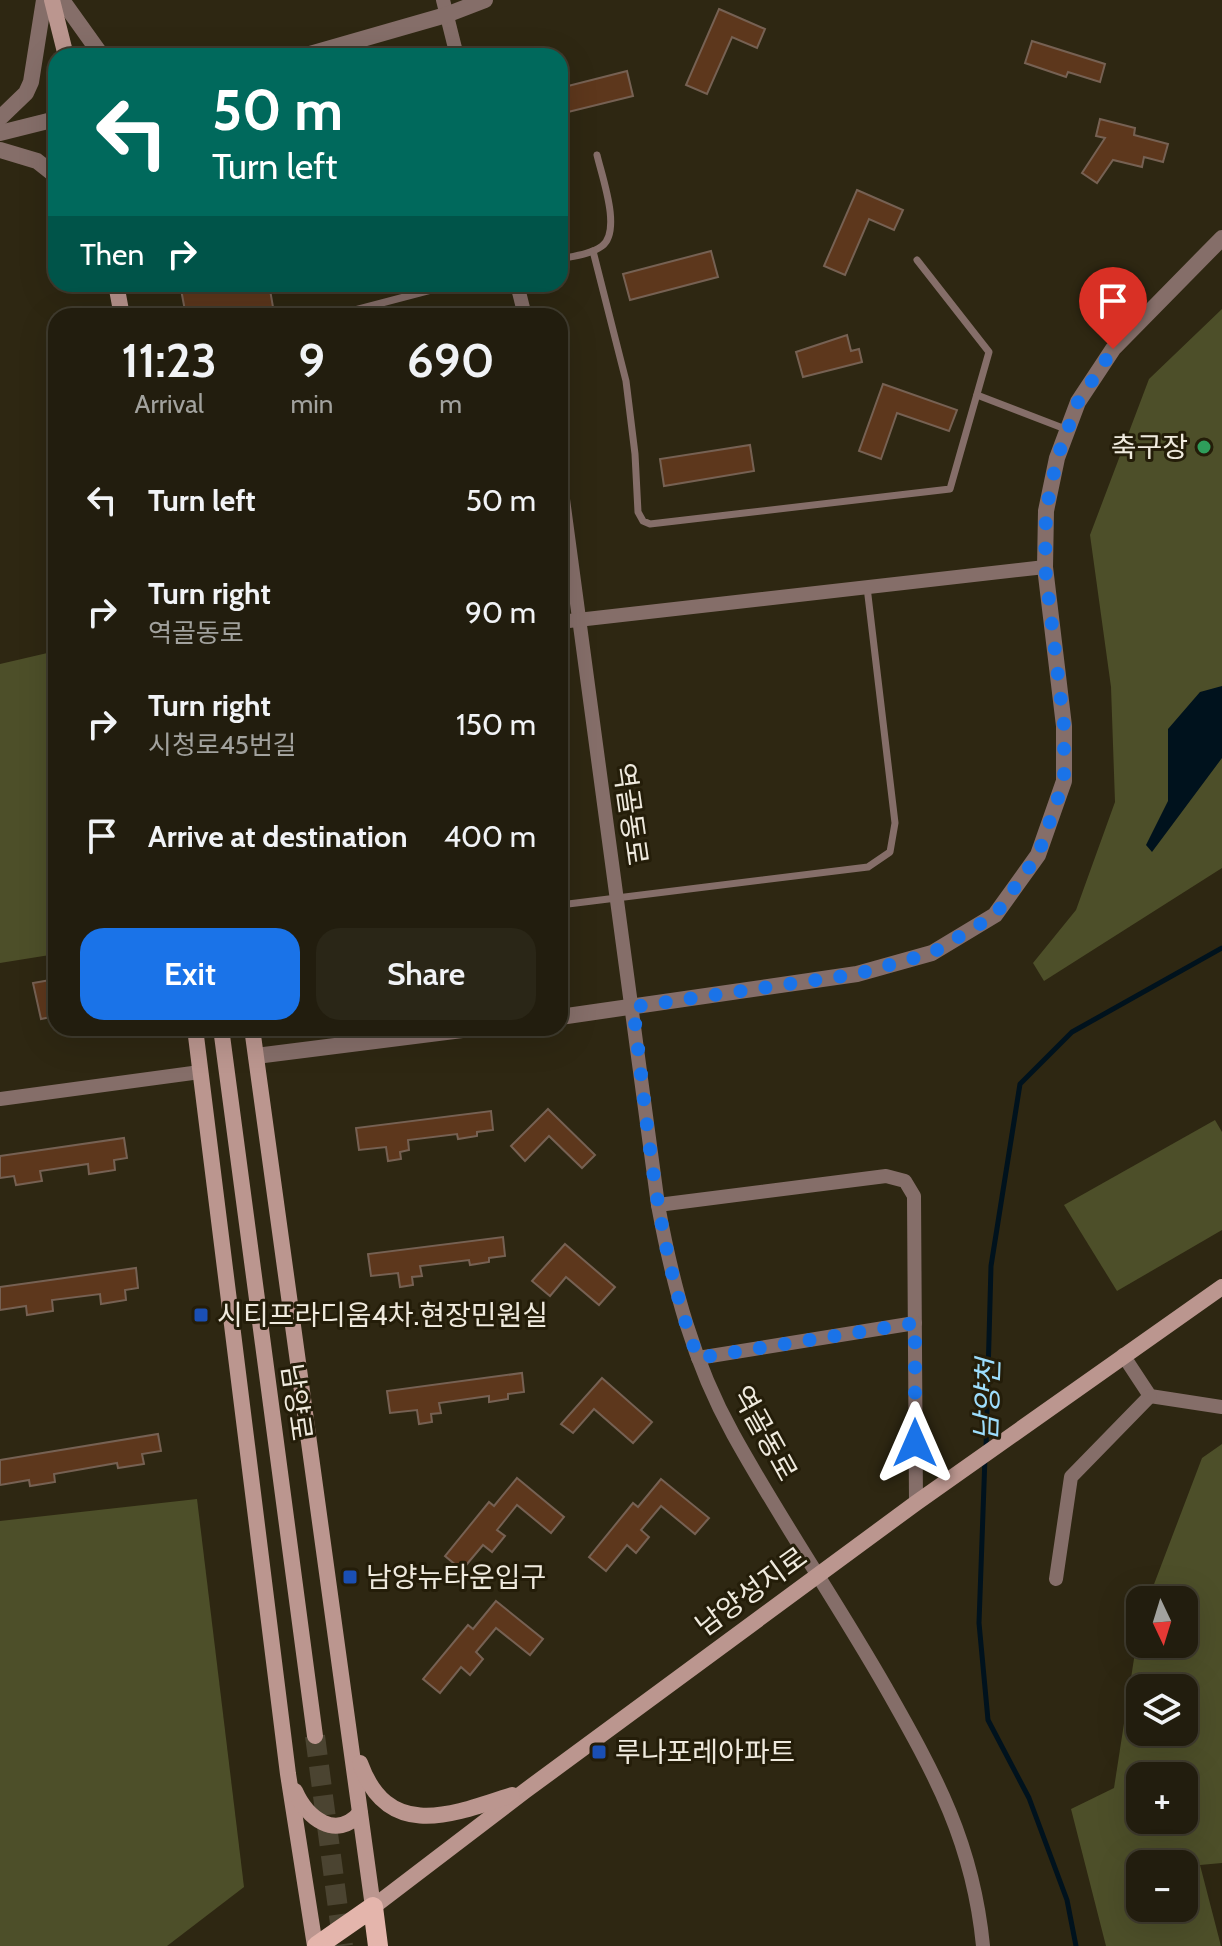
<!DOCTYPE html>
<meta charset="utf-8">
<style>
body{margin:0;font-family:Cabin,"Noto Sans KR",sans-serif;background:#2a2617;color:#f1f3f6;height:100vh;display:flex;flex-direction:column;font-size:30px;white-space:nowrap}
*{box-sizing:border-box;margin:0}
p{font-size:26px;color:#a2a29e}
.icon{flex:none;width:44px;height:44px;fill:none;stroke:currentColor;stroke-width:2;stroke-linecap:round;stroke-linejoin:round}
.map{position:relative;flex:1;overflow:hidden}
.drawer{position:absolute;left:48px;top:308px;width:520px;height:728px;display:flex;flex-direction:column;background:#221d0e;border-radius:24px;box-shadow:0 8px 32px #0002,0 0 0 2px #3f3b2e}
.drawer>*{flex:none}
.hud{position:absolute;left:48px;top:48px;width:520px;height:244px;border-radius:24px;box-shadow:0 8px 32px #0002,0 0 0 2px #3f3b2e;background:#00695c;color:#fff;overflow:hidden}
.needle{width:52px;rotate:176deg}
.fabs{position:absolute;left:1126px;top:1586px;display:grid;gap:16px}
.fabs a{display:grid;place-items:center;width:72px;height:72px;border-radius:16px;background:#221d0e;box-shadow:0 8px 32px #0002,0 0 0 2px #3f3b2e;font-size:40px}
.pin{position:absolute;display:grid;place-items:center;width:68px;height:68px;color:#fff;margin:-82px -34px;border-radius:50% 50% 50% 0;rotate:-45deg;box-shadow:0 0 8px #0007}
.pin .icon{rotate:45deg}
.me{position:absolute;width:88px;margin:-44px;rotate:0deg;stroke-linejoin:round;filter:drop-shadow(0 0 6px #0008)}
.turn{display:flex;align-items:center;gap:28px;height:168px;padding:0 32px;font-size:36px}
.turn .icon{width:104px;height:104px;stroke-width:2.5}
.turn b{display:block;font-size:56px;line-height:68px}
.then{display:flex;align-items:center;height:76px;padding:0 32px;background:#0003;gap:16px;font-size:30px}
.eta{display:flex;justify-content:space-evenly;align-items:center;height:136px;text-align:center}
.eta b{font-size:48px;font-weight:600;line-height:56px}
.button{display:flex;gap:16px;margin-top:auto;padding:16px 32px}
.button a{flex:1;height:92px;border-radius:24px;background:#1a73e8;color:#fff;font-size:32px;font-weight:600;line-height:92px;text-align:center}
.button a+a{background:#2a2617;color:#f1f3f6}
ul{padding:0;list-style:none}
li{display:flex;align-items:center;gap:24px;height:112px;padding:0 32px}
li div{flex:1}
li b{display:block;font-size:30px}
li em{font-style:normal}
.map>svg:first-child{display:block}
</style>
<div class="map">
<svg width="1222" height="1946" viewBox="0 0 1222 1946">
<rect width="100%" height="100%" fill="#2e2712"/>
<!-- green -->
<g fill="#4d4f29" fill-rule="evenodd">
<path d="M1222,309V868L1044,981L1033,963L1076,910L1115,802L1111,687L1090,535L1149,379Z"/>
<path d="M56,651V954L0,963V664Z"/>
<path d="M1215,1120L1222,1132V1230L1117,1291L1064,1205Z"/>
<path d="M1222,1444V1863L1200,1865L1221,1946H1106L1071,1809L1114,1788L1140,1620V1644H1184V1600H1148L1202,1458ZM1184,1688V1732H1140V1688ZM1184,1776V1820H1140V1776ZM1184,1864V1908H1140V1864Z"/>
<path d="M197,1499L244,1887L167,1946H0V1521Z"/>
</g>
<!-- water -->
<path fill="#00121d" d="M1222,686V758L1152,852L1146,845L1168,801V729L1200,692Z"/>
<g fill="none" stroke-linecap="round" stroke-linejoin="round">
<!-- stream -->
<g stroke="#00121d" stroke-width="5">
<path d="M986,1447L991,1266L1020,1084L1072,1032L1222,948"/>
<path d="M985,1457L979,1623L988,1720L1029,1798L1067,1900L1076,1946"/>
</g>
</g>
<!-- building -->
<g fill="#5d371c" stroke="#766153" stroke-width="2">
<path d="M719,9L765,29L757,48L732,37L707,94L686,85Z"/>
<path d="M1032,41L1105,64L1100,82L1068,72L1066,77L1025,63Z"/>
<path d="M627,71L633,96L560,114V88Z"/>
<path d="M1100,119L1135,128L1134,135L1168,144L1163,162L1144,157L1142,167L1113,160L1097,183L1082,173L1105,138L1096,136Z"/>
<path d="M857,190L903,210L894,230L869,219L845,275L824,266Z"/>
<path d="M711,251L718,277L630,300L623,274Z"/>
<path d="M180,284H269L273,307L231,316H186Z"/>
<path d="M847,335L851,351L859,349L862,362L803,377L796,352Z"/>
<path d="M883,384L957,410L949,431L897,413L881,459L859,451Z"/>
<path d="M750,445L754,471L664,486L660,459Z"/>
<path d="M56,979V1016L41,1019L33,983Z"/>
<path d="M548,1109L595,1155L582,1168L549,1136L525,1161L511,1146Z"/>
<path d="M491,1111L493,1130L477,1132V1136L458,1139L457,1134L408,1140L409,1150L400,1152L401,1159L388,1161L386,1147L359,1150L356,1128Z"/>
<path d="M124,1138L127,1158L114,1160L115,1170L89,1174L88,1164L40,1171L42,1181L16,1185L14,1176L0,1178V1156Z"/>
<path d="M503,1237L505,1256L489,1258V1262L470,1265L469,1260L420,1266L422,1276L412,1277L413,1285L400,1287L398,1273L371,1276L368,1254Z"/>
<path d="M565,1244L615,1287L599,1305L566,1277L550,1296L532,1281Z"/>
<path d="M136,1268L138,1288L125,1290L126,1300L101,1304L100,1294L52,1300L53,1311L27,1315L26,1306L0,1310V1287Z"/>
<path d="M522,1373L524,1392L508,1394V1399L489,1402V1396L439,1403L441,1413L431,1414L432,1422L419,1424L417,1410L390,1413L387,1391Z"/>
<path d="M602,1378L652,1422L633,1443L594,1409L573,1433L561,1424Z"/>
<path d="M158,1434L161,1451L142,1454L144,1464L118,1468L117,1463L54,1474L55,1482L30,1486L29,1480L0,1485V1460Z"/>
<path d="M517,1478L564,1517L551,1533L517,1505L497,1530L505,1536L492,1552L483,1545L462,1570L445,1556L489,1502L494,1506Z"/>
<path d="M661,1479L709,1518L695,1534L661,1506L641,1530L649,1537L636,1553L627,1545L606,1571L589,1557L633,1503L638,1507Z"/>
<path d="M496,1601L543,1639L530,1655L496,1628L476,1652L483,1659L470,1675L461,1667L440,1693L423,1679L468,1625L473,1629Z"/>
</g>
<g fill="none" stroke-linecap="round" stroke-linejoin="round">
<!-- primary-tunnel -->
<path stroke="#4b4431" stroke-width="20" stroke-dasharray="20 10" stroke-linecap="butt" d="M315,1736L343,1946"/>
<!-- service -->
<g stroke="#856e69" stroke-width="7">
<path d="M593,251L626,381L635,454L638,512L643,521L650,524L950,489L989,352L917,260"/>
<path d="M560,259C574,256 591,254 602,246C622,231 602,177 597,155"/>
<path d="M332,316L454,284"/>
<path d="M977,395L1068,430"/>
<path d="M560,905L868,867L890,852L895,823L867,587"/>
</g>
<!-- minor -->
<g stroke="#856e69" stroke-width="14">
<path d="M443,0L457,56"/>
<path d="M517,284L525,316"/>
<path d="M560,477L658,1205C673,1286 693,1362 733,1434C781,1521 837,1602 886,1688C936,1776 973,1843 983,1946"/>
<path d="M560,622L1045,567"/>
<path d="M0,1099L200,1072"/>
<path d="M658,1205L886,1176L905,1181L914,1196L916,1503"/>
<path d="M1123,1355L1150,1396L1222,1407"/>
<path d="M698,1358L915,1323"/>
<path d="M1056,1579L1071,1477L1150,1396"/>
</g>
<!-- tertiary -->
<g stroke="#856e69" stroke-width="16">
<path d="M62,0L102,56"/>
<path d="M303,56L446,15L485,0"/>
<path d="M0,118L26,93L31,82L44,0"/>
<path d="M0,133L56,119"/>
<path d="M0,150L37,161L56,176"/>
<path d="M560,1017L857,974L932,953L995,915L1038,855L1064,781V726L1045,567L1046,511L1057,458L1078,402L1113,349L1222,238"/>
<path d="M256,1056L478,1028"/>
</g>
<!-- secondary -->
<g stroke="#bb968f" stroke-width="16">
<path d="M52,0L66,56"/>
<path d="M116,284L122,316"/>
<path d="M195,1028L288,1774L315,1946"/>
<path d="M221,1028L315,1736"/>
<path d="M252,1028L373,1907L525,1791L916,1503L1222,1287"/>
<path d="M360,1763C388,1841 452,1815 512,1795"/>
<path d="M295,1791C307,1818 336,1841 360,1813"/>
</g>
<!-- primary -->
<path stroke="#e4b5ac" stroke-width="20" d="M317,1946L373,1907L378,1946"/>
</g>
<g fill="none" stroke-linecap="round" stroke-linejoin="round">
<!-- route -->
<path stroke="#1a73e8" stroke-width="14" stroke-dasharray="0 25.2" d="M915,1443V1323L698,1358C655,1245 648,1125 633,1007L857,974L932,953L995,915L1038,855L1064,781V726L1045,567L1046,511L1057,458L1078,402L1113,349"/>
</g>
<!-- markers -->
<circle fill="#2e9e5b" stroke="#241d09" stroke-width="3" cx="1204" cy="447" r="8"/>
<g fill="#1a4fb4" stroke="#241d09" stroke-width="3">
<rect x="193" y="1307" width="16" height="16" rx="4"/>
<rect x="342" y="1569" width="16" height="16" rx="4"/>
<rect x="591" y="1744" width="16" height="16" rx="4"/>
</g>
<g text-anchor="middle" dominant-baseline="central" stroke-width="6" stroke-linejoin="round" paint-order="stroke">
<!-- poi labels -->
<g font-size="28" fill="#efeade" stroke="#241d09" text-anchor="start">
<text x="1188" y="447" text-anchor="end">축구장</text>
<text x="217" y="1315">시티프라디움4차.현장민원실</text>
<text x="366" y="1577">남양뉴타운입구</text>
<text x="615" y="1752">루나포레아파트</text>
</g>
<!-- street labels -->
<g font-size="28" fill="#efeade" stroke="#241d09">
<text transform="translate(631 814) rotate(82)">역골동로</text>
<text transform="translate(297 1402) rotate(82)">남양로</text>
<text transform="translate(765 1433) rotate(61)">역골동로</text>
<text transform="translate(751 1591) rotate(-36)">남양성지로</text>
</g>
<!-- water labels -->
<g font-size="30" font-style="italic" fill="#9dddfc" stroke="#241d09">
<text transform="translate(987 1400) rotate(-88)">남양천</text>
</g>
</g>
</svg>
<div class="fabs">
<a><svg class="needle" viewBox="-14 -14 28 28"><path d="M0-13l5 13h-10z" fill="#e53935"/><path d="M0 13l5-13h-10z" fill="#a2a29e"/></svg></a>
<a><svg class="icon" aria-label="layers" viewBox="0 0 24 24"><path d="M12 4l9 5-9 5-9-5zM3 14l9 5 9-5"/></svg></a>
<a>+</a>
<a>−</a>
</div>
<div class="pin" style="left:1113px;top:349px;background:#d93025"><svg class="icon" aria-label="arrive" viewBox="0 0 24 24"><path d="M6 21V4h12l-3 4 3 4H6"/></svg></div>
<svg class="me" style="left:915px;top:1443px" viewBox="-20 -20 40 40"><path d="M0-17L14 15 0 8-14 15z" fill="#1a73e8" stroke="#fff" stroke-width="4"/></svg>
<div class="hud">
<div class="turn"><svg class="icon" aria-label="left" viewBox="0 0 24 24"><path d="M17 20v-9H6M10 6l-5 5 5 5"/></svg><div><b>50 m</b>Turn left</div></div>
<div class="then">Then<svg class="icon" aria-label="right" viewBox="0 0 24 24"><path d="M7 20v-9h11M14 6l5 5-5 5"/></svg></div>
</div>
<section class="drawer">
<div class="eta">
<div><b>11:23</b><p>Arrival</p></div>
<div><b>9</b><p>min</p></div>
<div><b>690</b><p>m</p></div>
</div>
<ul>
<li><svg class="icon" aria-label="left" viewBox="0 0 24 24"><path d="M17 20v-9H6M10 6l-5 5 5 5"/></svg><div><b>Turn left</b></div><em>50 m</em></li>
<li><svg class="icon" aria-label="right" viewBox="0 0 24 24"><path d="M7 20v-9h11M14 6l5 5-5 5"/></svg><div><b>Turn right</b><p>역골동로</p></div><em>90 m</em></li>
<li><svg class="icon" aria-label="right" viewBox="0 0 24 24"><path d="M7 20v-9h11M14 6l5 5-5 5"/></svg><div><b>Turn right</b><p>시청로45번길</p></div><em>150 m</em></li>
<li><svg class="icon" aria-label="arrive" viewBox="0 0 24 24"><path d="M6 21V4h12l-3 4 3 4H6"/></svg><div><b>Arrive at destination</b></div><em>400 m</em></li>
</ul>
<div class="button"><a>Exit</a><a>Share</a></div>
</section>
</div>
